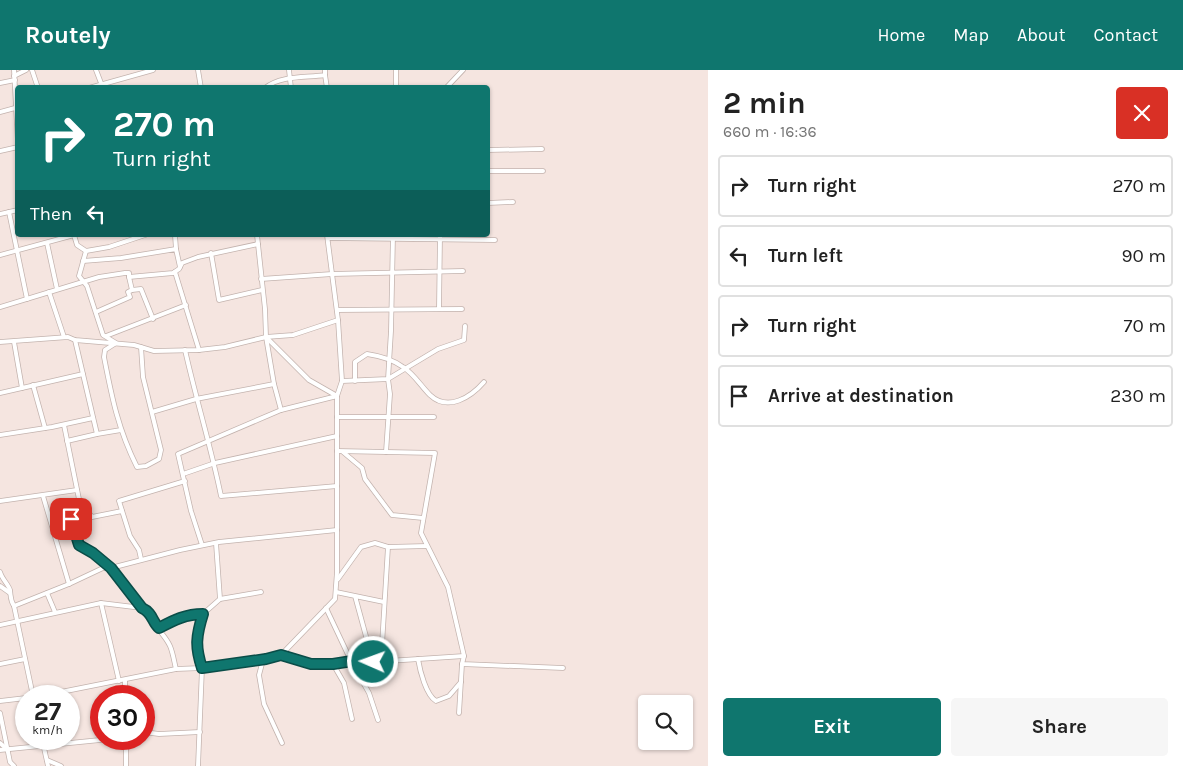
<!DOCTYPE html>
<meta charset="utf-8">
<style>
body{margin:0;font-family:Karla,sans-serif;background:#f6f6f6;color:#222;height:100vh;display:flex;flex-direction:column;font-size:19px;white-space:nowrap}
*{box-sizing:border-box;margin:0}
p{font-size:16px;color:#767676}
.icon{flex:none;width:28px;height:28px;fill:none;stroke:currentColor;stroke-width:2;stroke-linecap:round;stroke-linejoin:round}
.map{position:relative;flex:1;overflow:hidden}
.panel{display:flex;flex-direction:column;background:#fff;width:475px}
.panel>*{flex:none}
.guide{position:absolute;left:15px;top:15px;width:475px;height:152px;border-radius:5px;box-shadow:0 1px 4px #0004;background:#0f766e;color:#fff;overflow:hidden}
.buttons{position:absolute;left:638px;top:625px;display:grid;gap:10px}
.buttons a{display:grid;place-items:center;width:55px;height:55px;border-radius:5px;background:#fff;box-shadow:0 1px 4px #0004;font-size:25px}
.speed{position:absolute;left:15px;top:615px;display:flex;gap:10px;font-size:25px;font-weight:700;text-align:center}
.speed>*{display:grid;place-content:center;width:65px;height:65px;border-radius:50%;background:#fff;box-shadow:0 1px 4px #0004;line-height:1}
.speed small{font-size:12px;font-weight:400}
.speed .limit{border:8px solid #d22;background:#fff;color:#111}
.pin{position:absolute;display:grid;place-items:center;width:42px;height:42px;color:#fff;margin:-21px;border-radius:10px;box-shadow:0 2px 8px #0006}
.me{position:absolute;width:55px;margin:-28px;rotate:272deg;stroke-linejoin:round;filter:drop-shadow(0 0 4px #0008)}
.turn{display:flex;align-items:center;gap:18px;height:105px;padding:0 15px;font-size:22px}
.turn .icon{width:65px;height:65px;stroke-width:2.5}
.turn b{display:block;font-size:35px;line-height:42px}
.then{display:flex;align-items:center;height:48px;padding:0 15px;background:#0003;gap:10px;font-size:19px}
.round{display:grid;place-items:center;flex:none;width:52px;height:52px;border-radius:5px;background:#f6f6f6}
.head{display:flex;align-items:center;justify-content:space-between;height:85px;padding:0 15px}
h1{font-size:30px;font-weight:700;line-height:38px}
.cta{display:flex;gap:10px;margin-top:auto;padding:10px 15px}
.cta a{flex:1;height:58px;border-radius:5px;background:#0f766e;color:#fff;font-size:20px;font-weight:700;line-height:58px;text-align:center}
.cta a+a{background:#f6f6f6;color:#222}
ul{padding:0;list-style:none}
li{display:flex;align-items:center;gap:15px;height:62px;margin:0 10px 8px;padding:0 5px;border:2px solid #e0e0e0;border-radius:5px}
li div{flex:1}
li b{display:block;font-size:19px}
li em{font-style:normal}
header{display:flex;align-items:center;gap:30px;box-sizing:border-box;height:70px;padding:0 25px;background:#0f766e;color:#fff}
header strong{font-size:24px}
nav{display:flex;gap:28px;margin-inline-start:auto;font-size:18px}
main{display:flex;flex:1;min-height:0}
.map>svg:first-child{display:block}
</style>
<header>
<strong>Routely</strong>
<nav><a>Home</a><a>Map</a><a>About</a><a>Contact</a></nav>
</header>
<main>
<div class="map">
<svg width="708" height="696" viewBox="0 0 708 696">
<rect width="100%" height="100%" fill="#f5e5e0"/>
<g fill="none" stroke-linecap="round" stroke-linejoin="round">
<defs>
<g id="street">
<path d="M14,0L18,73"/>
<path d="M32,0L38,18"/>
<path d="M96,0L101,13"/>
<path d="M198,0L201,18"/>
<path d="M289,0L291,18"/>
<path d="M325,5L327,18"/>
<path d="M14,6L26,0"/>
<path d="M0,13L15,10"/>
<path d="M89,18L153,0"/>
<path d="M265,18C281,5 306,8 325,5V0"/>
<path d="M396,18V0"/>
<path d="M446,18L463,0"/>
<path d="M0,42L15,38"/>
<path d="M488,80L542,79"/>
<path d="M0,81L18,77"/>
<path d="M488,101H543"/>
<path d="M488,133L513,132"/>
<path d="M9,142L27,229"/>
<path d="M0,144L18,140"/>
<path d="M74,165L77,175L86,181L109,177L145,165"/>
<path d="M175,165L176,179"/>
<path d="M257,165L265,239L266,267L274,314L281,340"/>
<path d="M328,168L495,170"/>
<path d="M47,173L57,219"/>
<path d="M86,181L79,206L87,216L103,265L116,273L105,280L104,287C112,328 118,359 137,397L146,396L159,389L161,380L143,307L141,277"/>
<path d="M211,183L219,230L262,220"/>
<path d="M0,185L74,165"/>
<path d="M83,191L121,188L176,179L180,197"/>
<path d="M175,202L199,280"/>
<path d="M261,209L332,204L463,201"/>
<path d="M132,220L141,219L153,249"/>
<path d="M49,222L64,267"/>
<path d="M0,237L99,207L125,203H129V207L173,203L179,199L182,193L198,187L258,174"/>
<path d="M439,239L440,165"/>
<path d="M337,240L462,239"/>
<path d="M96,242L130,227L128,222L132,220L129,207"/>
<path d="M106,266L186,235"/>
<path d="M266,267L309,310L337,326L342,311L338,250"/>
<path d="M75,270L97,364"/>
<path d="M0,272L68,267L75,270L134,275L154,281L199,280L225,277L266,267L293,265L338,250L327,165"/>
<path d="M14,272L22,318"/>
<path d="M185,280C196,329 211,377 221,426L337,416"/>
<path d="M342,311L388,309L438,279L464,270L465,256"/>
<path d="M355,311V292L367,284C381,286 392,289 403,297C414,304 421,316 430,325C448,342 471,327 484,312"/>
<path d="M33,315L45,358"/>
<path d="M0,323L83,304"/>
<path d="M152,342L196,329L274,314"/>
<path d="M337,347H434"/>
<path d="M64,355L82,444"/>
<path d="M0,365L52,357L93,348"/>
<path d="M67,371L97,364L121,360"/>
<path d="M337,381L435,383L421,463L448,517L464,586"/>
<path d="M343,382L362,398L365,409L392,445L423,448"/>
<path d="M386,382L390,324L388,309L391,261L393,165"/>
<path d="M183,404L215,393L337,366"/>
<path d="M43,426L69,514"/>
<path d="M0,431L77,420"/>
<path d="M71,449L79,475L93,483L111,498L142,538C151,542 150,546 154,553C159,561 166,567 170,576C173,583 174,591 176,599"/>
<path d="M52,455L88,442L92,447L122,441"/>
<path d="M216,473L220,529"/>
<path d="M202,475L191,441L178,384L281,340L337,326V502L335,529L281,585"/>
<path d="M388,477L427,476"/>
<path d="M141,489L139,480L130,466L119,431L185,411"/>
<path d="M0,502C2,509 8,514 10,520C11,527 10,530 14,536L33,626"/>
<path d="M338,509L361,477L375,473L388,477L381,591"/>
<path d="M0,516L10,523"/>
<path d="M336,522L384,532L355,526L373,592"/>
<path d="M47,523L55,542"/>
<path d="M101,533L119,611"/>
<path d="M14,536L69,514L103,498H111L180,480L219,472L337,460"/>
<path d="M326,538L351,591L373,592L464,586L462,594L563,598"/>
<path d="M0,555L101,533L142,538"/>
<path d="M159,558C174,550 186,544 203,544"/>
<path d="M418,589C420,601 426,625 436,631L449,626L461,612"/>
<path d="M263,590L259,605L264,634L282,673"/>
<path d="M0,594L25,589"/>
<path d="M333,594L344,613L352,649"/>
<path d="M125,610V626"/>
<path d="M41,626L176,599L202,598L266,589L279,585L311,594H333L351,591L369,623L378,650"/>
<path d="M0,631L26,628"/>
<path d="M0,643L10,692L14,696"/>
<path d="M459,643L462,594"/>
<path d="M144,662L159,664L200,662"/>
<path d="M42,669L48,696"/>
<path d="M126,669V696"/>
<path d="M0,673L8,680"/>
<path d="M0,680L110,669"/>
<path d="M47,690L61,696"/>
<path d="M198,696L202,598L196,580L199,558L203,544L220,529L261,522"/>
</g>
</defs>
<!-- street casing -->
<use href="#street" stroke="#c3b3ae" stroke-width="5.5"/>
<!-- street -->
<use href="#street" stroke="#fff" stroke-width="4"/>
</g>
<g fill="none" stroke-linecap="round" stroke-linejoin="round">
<defs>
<path id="route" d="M71,449L79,475L93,483L111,498L142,538C153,543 152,552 159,558C174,550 186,544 203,544C196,566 195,577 202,598L266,589L281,585L311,594H333L352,591L373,592"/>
</defs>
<!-- route casing -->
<use href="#route" stroke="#0a4d48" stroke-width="12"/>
<!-- route -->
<use href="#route" stroke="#0f766e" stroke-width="9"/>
</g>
</svg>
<div class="buttons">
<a><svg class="icon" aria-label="search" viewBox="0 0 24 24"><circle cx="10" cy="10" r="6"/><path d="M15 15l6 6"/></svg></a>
</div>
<div class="speed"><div>27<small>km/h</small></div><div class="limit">30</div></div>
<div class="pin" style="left:71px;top:449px;background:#d93025"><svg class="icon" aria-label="arrive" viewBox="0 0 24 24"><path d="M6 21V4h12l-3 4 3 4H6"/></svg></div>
<svg class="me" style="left:373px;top:592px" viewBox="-20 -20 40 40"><circle r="17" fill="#0f766e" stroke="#fff" stroke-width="3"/><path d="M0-11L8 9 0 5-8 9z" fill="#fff"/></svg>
<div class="guide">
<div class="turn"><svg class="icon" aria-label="right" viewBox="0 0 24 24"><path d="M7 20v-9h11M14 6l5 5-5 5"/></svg><div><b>270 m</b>Turn right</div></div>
<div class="then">Then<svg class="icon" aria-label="left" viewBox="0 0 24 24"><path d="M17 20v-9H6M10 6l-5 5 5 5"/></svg></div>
</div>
</div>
<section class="panel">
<div class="head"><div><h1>2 min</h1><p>660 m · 16:36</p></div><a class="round" style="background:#d93025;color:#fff"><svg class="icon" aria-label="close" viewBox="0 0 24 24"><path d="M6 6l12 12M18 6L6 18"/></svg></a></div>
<ul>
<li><svg class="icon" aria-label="right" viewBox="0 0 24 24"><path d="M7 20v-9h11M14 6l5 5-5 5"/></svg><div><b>Turn right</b></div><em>270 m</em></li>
<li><svg class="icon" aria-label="left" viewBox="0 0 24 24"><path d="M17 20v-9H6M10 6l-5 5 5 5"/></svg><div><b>Turn left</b></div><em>90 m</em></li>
<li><svg class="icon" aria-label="right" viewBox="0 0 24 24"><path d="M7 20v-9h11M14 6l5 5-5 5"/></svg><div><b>Turn right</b></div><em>70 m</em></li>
<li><svg class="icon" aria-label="arrive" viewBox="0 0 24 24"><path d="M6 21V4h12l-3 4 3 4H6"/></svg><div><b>Arrive at destination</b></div><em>230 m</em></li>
</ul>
<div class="cta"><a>Exit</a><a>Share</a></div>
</section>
</main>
